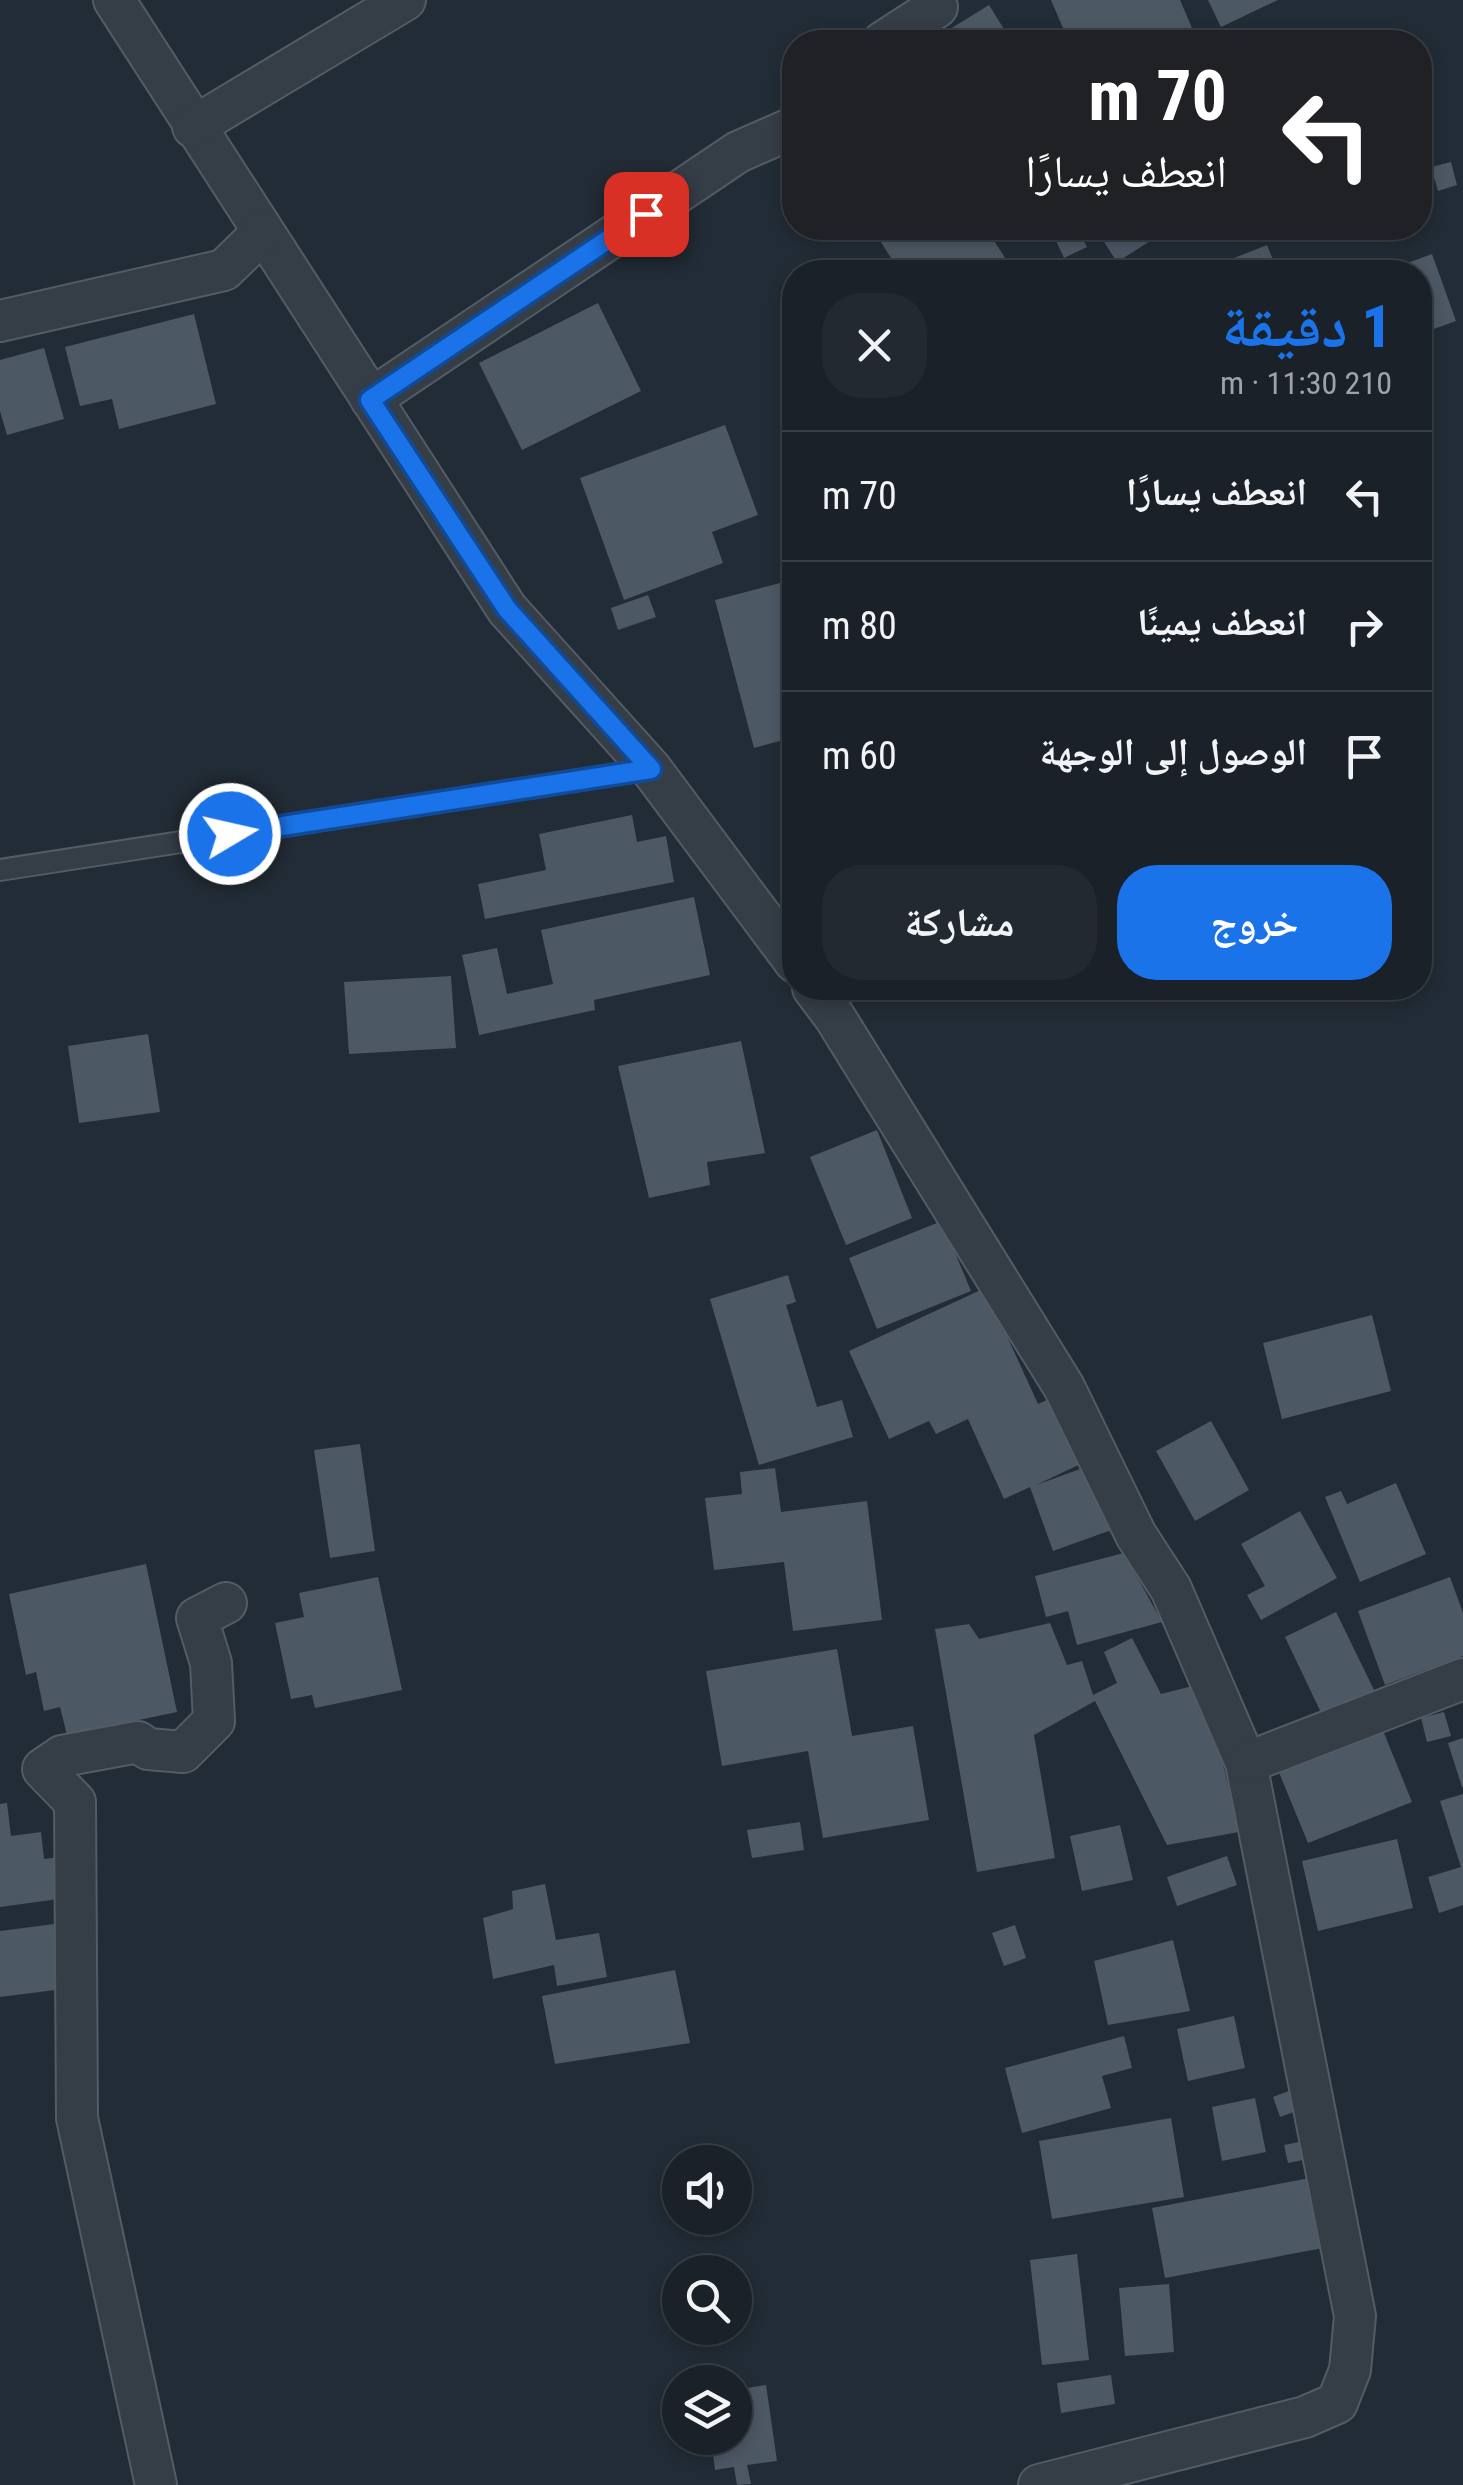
<!DOCTYPE html>
<html lang="ar">
<meta charset="utf-8">
<style>
body{margin:0;font-family:"Roboto Condensed","Noto Naskh Arabic",sans-serif;background:#232930;color:#f1f3f6;direction:rtl;height:100vh;display:flex;flex-direction:column;font-size:38px;white-space:nowrap}
*{box-sizing:border-box;margin:0}
p{font-size:32px;color:#9fa3a8}
.icon{flex:none;width:55px;height:55px;fill:none;stroke:currentColor;stroke-width:2;stroke-linecap:round;stroke-linejoin:round}
.map{position:relative;flex:1;overflow:hidden;direction:ltr}
.details{position:absolute;left:782px;top:260px;width:650px;height:740px;display:flex;flex-direction:column;background:#1a2128;border-radius:40px;box-shadow:0 5px 15px #0003,0 0 0 2px #383e45;direction:rtl}
.details>*{flex:none}
.guide{position:absolute;left:782px;top:30px;width:650px;height:210px;border-radius:40px;box-shadow:0 5px 15px #0003,0 0 0 2px #383e45;direction:rtl;background:#202124;color:#fff;overflow:hidden}
.buttons{position:absolute;left:662px;top:2145px;display:grid;gap:20px}
.buttons a{display:grid;place-items:center;width:90px;height:90px;border-radius:50%;background:#1a2128;box-shadow:0 5px 15px #0003,0 0 0 2px #383e45;font-size:50px}
.pin{position:absolute;display:grid;place-items:center;width:85px;height:85px;color:#fff;margin:-42px;border-radius:20px;box-shadow:0 5px 15px #0006}
.me{position:absolute;width:110px;margin:-55px;rotate:81deg;stroke-linejoin:round;filter:drop-shadow(0 0 8px #0008)}
.turn{display:flex;align-items:center;gap:35px;height:210px;padding:0 40px;font-size:45px}
.turn .icon{width:130px;height:130px;stroke-width:2.5}
.turn b{display:block;font-size:70px;line-height:85px}
.round{display:grid;place-items:center;flex:none;width:105px;height:105px;border-radius:40px;background:#232930}
.overview{display:flex;align-items:center;justify-content:space-between;height:170px;padding:0 40px}
h1{font-size:60px;font-weight:800;line-height:75px;color:#1a73e8}
.primary-button{display:flex;gap:20px;margin-top:auto;padding:20px 40px}
.primary-button a{flex:1;height:115px;border-radius:40px;background:#1a73e8;color:#fff;font-size:40px;font-weight:800;line-height:115px;text-align:center}
.primary-button a+a{background:#232930;color:#f1f3f6}
ul{padding:0;list-style:none}
li{display:flex;align-items:center;gap:30px;height:130px;padding:0 40px;border-top:2px solid #383e45}
li div{flex:1}
li b{display:block;font-size:38px}
li em{font-style:normal}
.map>svg:first-child{display:block}
</style>
<div class="map">
<svg width="1463" height="2485" viewBox="0 0 1463 2485">
<rect width="100%" height="100%" fill="#222c36"/>
<!-- building -->
<g fill="#4d5865">
<path d="M1051,0H1180L1198,42H1069Z"/>
<path d="M1208,0H1278L1221,27Z"/>
<path d="M989,5L1012,42H929Z"/>
<path d="M1451,162L1457,185L1438,191L1431,167Z"/>
<path d="M872,228H986L1014,272H924L915,258L898,269Z"/>
<path d="M1050,228H1077L1087,247L1064,258Z"/>
<path d="M1095,228H1160L1163,233L1117,262Z"/>
<path d="M1267,245L1278,272H1199Z"/>
<path d="M1432,254L1456,321L1420,334V272H1383Z"/>
<path d="M598,303L641,391L522,450L479,363Z"/>
<path d="M194,314L216,404L119,429L112,399L80,406L65,347Z"/>
<path d="M44,348L64,419L7,435L0,411V360Z"/>
<path d="M725,425L758,515L712,532L723,563L624,600L580,478Z"/>
<path d="M795,579V737L754,748L715,600Z"/>
<path d="M648,595L656,617L618,630L611,608Z"/>
<path d="M632,815L637,842L666,836L674,882L485,919L478,884L546,870L539,834Z"/>
<path d="M694,897L710,975L594,1000L595,1010L479,1035L462,955L497,948L507,994L553,984L541,930Z"/>
<path d="M451,976L456,1048L349,1054L344,982Z"/>
<path d="M148,1034L160,1112L79,1123L68,1046Z"/>
<path d="M741,1041L765,1153L707,1162L710,1185L649,1198L618,1066Z"/>
<path d="M877,1130L912,1218L846,1245L810,1157Z"/>
<path d="M942,1221L971,1291L877,1329L849,1258Z"/>
<path d="M788,1275L796,1302L786,1305L817,1407L842,1400L853,1437L759,1465L710,1299Z"/>
<path d="M985,1288L1038,1404L1058,1395L1087,1461L1036,1485L1094,1464L1117,1528L1053,1551L1030,1487L1004,1499L968,1419L936,1434L929,1421L889,1439L849,1351Z"/>
<path d="M1372,1315L1391,1391L1282,1419L1263,1343Z"/>
<path d="M1211,1421L1249,1490L1195,1521L1156,1451Z"/>
<path d="M360,1444L375,1551L330,1558L314,1450Z"/>
<path d="M775,1468L781,1512L867,1501L882,1620L793,1631L784,1562L714,1570L705,1498L742,1494L740,1472Z"/>
<path d="M1396,1483L1426,1554L1360,1582L1325,1497L1341,1491L1347,1504Z"/>
<path d="M1300,1511L1337,1578L1261,1620L1247,1595L1265,1586L1241,1544Z"/>
<path d="M1124,1553L1162,1622L1077,1645L1068,1611L1046,1617L1035,1576Z"/>
<path d="M146,1564L177,1712L67,1735L60,1707L44,1711L36,1672L26,1675L9,1594Z"/>
<path d="M378,1577L402,1690L315,1708L312,1695L291,1699L275,1623L304,1617L299,1593Z"/>
<path d="M1450,1577L1463,1613V1656L1385,1685L1358,1611Z"/>
<path d="M1336,1612L1376,1694L1324,1719L1285,1637Z"/>
<path d="M1050,1623L1067,1665L1082,1661L1093,1695L1117,1683L1104,1652L1132,1638L1161,1694L1204,1683L1239,1832L1167,1845L1095,1701L1034,1735L1055,1858L977,1872L935,1629L969,1624L979,1639Z"/>
<path d="M837,1649L852,1736L913,1726L929,1820L823,1838L808,1751L722,1766L706,1671Z"/>
<path d="M1444,1712L1451,1736L1427,1742L1421,1718Z"/>
<path d="M1382,1728L1412,1802L1308,1843L1278,1770Z"/>
<path d="M1463,1738V1787H1462L1448,1743Z"/>
<path d="M1463,1794V1905L1439,1913L1428,1877L1461,1867L1440,1801Z"/>
<path d="M7,1803L11,1836L41,1832L44,1859L60,1857L66,1898L0,1907V1804Z"/>
<path d="M800,1822L804,1850L752,1858L747,1830Z"/>
<path d="M1120,1825L1133,1880L1082,1891L1070,1836Z"/>
<path d="M1397,1839L1413,1908L1318,1931L1302,1861Z"/>
<path d="M1227,1856L1237,1885L1177,1906L1167,1877Z"/>
<path d="M545,1884L556,1940L599,1933L607,1977L557,1986L554,1965L493,1979L483,1918L513,1909L512,1891Z"/>
<path d="M54,1924L63,1989L0,1997V1931Z"/>
<path d="M1015,1925L1026,1958L1004,1966L992,1933Z"/>
<path d="M1173,1940L1190,2011L1108,2025L1094,1961Z"/>
<path d="M675,1970L690,2043L555,2064L542,1996Z"/>
<path d="M1234,2016L1245,2068L1188,2081L1177,2029Z"/>
<path d="M1124,2036L1132,2068L1102,2076L1111,2108L1022,2133L1005,2068Z"/>
<path d="M1315,2081L1322,2102L1280,2117L1273,2097Z"/>
<path d="M1255,2098L1266,2152L1222,2161L1212,2107Z"/>
<path d="M1171,2118L1184,2197L1052,2219L1039,2141Z"/>
<path d="M1334,2135L1338,2153L1288,2163L1284,2145Z"/>
<path d="M1347,2171L1360,2241L1165,2278L1152,2208Z"/>
<path d="M1077,2254L1089,2360L1042,2365L1030,2260Z"/>
<path d="M1169,2284L1174,2352L1125,2356L1119,2288Z"/>
<path d="M1111,2375L1115,2404L1061,2413L1057,2383Z"/>
<path d="M766,2385L777,2461L747,2465L751,2484L737,2485L734,2467L715,2470L712,2446L694,2448L692,2438H735V2390Z"/>
</g>
<g fill="none" stroke-linecap="round" stroke-linejoin="round">
<defs>
<path id="lane" d="M0,870L651,769"/>
<g id="street">
<path d="M114,0L507,609L651,769L795,962"/>
<path d="M883,42L937,7"/>
<path d="M193,127L405,0"/>
<path d="M0,321L224,270L262,233"/>
<path d="M371,399L738,152L795,127"/>
<path d="M813,988L834,1016L1064,1387L1136,1535L1171,1589L1246,1763L1355,2316L1350,2370L1337,2403L1305,2417L1039,2485"/>
<path d="M1246,1763L1463,1679"/>
<path d="M156,2485L77,2118L75,1802L43,1769L62,1756L138,1742L148,1749L183,1752L214,1721L211,1663L197,1618L226,1603"/>
</g>
</defs>
<!-- lane casing -->
<use href="#lane" stroke="#535b64" stroke-width="24"/>
<!-- street casing -->
<use href="#street" stroke="#535b64" stroke-width="44"/>
<!-- lane -->
<use href="#lane" stroke="#353d47" stroke-width="20"/>
<!-- street -->
<use href="#street" stroke="#353d47" stroke-width="40"/>
</g>
<g fill="none" stroke-linecap="round" stroke-linejoin="round">
<defs>
<path id="route" d="M230,834L651,769L507,609L370,400L646,214"/>
</defs>
<!-- route casing -->
<use href="#route" stroke="#114b97" stroke-width="25"/>
<!-- route -->
<use href="#route" stroke="#1a73e8" stroke-width="18"/>
</g>
</svg>
<div class="buttons">
<a><svg class="icon" aria-label="sound" viewBox="0 0 24 24"><path d="M4 9h4l5-4v14l-5-4H4zM17 9q2 3 0 6"/></svg></a>
<a><svg class="icon" aria-label="search" viewBox="0 0 24 24"><circle cx="10" cy="10" r="6"/><path d="M15 15l6 6"/></svg></a>
<a><svg class="icon" aria-label="layers" viewBox="0 0 24 24"><path d="M12 4l9 5-9 5-9-5zM3 14l9 5 9-5"/></svg></a>
</div>
<div class="pin" style="left:646px;top:214px;background:#d93025"><svg class="icon" aria-label="arrive" viewBox="0 0 24 24"><path d="M6 21V4h12l-3 4 3 4H6"/></svg></div>
<svg class="me" style="left:230px;top:834px" viewBox="-20 -20 40 40"><circle r="17" fill="#1a73e8" stroke="#fff" stroke-width="3"/><path d="M0-11L8 9 0 5-8 9z" fill="#fff"/></svg>
<div class="guide">
<div class="turn"><svg class="icon" aria-label="left" viewBox="0 0 24 24"><path d="M17 20v-9H6M10 6l-5 5 5 5"/></svg><div><b>70 m</b>انعطف يسارًا</div></div>
</div>
<section class="details">
<div class="overview"><div><h1>1 دقيقة</h1><p>210 m · 11:30</p></div><a class="round"><svg class="icon" aria-label="close" viewBox="0 0 24 24"><path d="M6 6l12 12M18 6L6 18"/></svg></a></div>
<ul>
<li><svg class="icon" aria-label="left" viewBox="0 0 24 24"><path d="M17 20v-9H6M10 6l-5 5 5 5"/></svg><div><b>انعطف يسارًا</b></div><em>70 m</em></li>
<li><svg class="icon" aria-label="right" viewBox="0 0 24 24"><path d="M7 20v-9h11M14 6l5 5-5 5"/></svg><div><b>انعطف يمينًا</b></div><em>80 m</em></li>
<li><svg class="icon" aria-label="arrive" viewBox="0 0 24 24"><path d="M6 21V4h12l-3 4 3 4H6"/></svg><div><b>الوصول إلى الوجهة</b></div><em>60 m</em></li>
</ul>
<div class="primary-button"><a>خروج</a><a>مشاركة</a></div>
</section>
</div>
